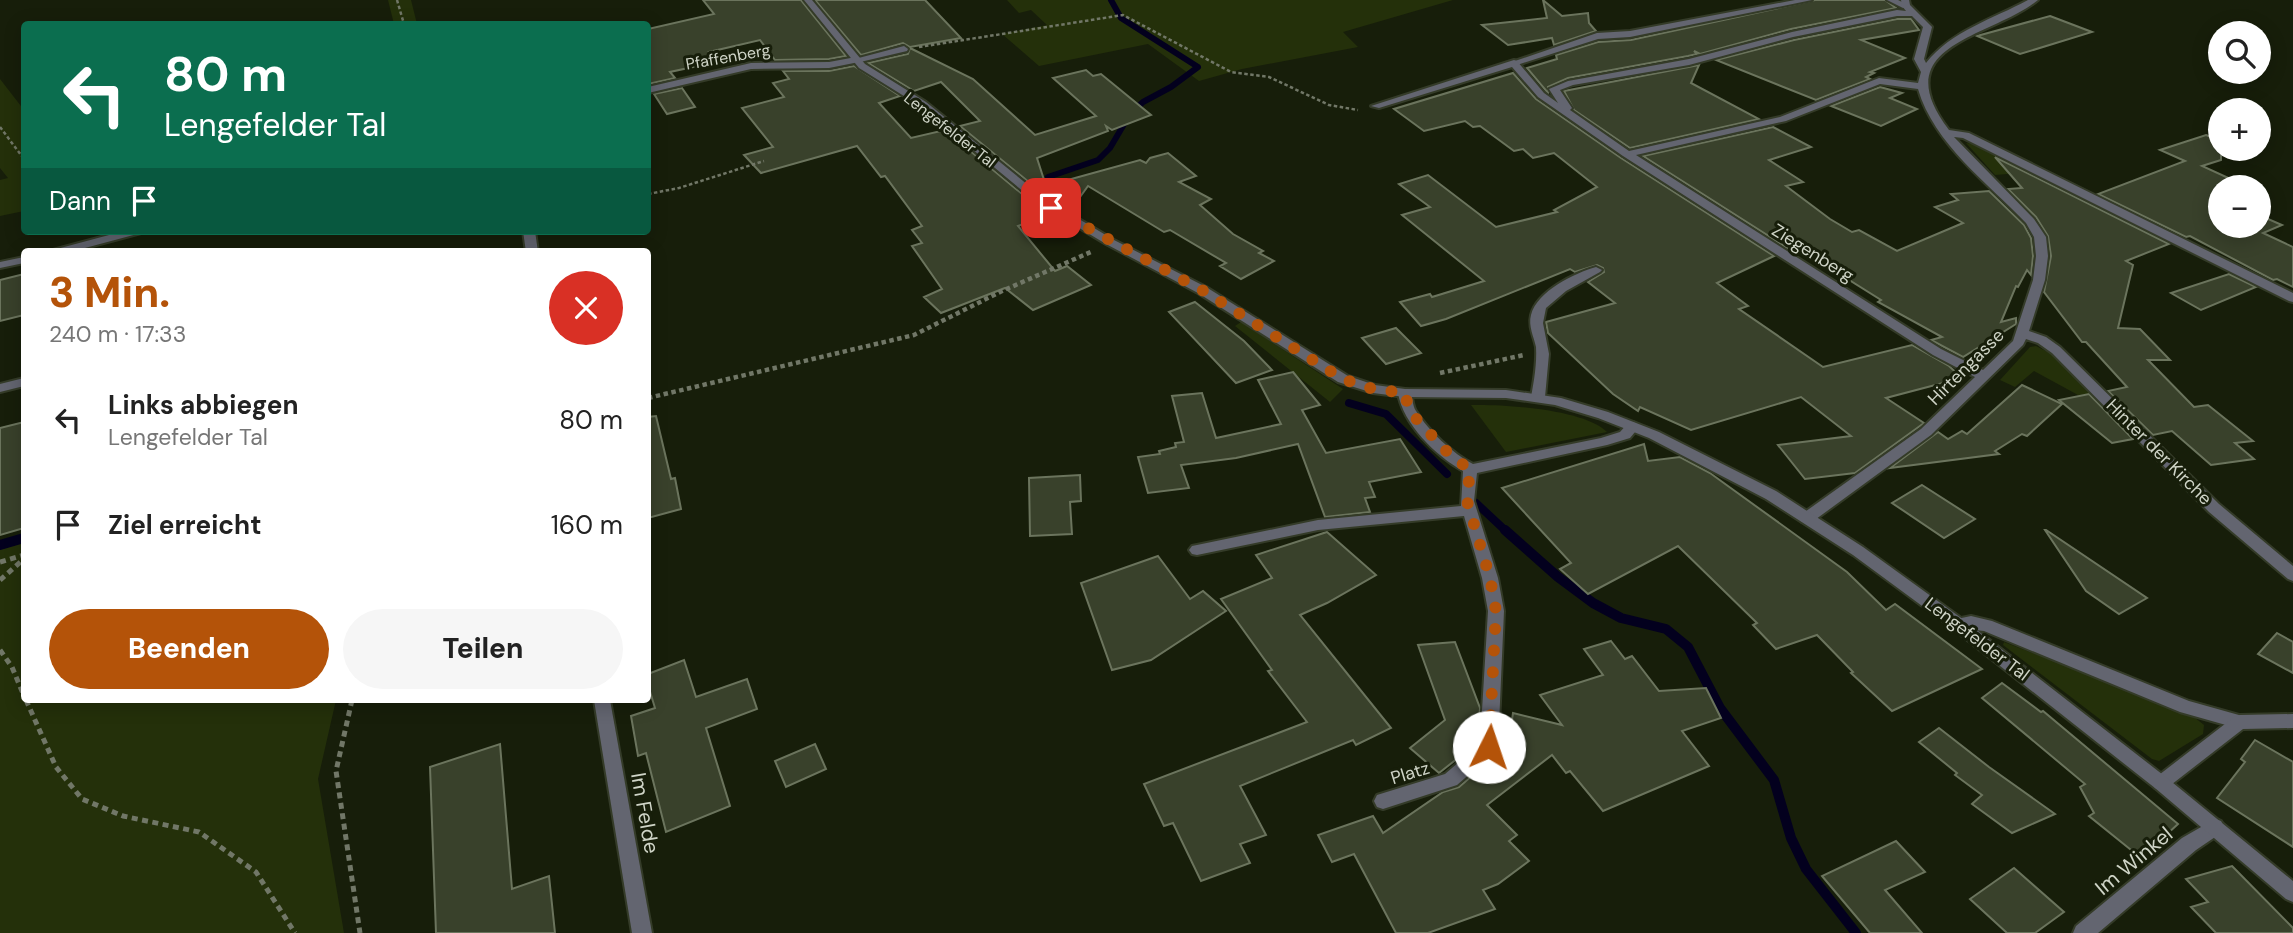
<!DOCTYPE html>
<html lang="de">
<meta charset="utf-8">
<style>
body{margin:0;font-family:"DM Sans",sans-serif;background:#f6f6f6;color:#222;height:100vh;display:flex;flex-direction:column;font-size:26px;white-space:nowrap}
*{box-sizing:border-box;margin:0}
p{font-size:23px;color:#767676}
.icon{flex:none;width:38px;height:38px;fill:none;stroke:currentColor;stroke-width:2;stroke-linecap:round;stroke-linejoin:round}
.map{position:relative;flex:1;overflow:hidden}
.panel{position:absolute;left:21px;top:248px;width:630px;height:455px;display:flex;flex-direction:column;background:#fff;border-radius:7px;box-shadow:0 4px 18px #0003}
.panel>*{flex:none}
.hud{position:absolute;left:21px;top:21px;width:630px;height:214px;border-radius:7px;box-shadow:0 4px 18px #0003;background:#0b6e4f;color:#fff;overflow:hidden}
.buttons{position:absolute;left:2208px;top:21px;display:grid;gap:14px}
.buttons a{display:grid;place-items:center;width:63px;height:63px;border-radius:50%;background:#fff;box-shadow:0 4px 18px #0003;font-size:35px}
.pin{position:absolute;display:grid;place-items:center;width:60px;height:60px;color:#fff;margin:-30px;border-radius:14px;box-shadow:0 4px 10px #0006}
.me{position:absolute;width:77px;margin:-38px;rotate:4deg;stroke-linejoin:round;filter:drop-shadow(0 0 5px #0008)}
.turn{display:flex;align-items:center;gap:24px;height:147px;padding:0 28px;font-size:32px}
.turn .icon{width:91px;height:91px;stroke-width:2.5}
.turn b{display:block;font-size:49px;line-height:60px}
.then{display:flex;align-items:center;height:66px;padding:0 28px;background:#0003;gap:14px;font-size:26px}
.round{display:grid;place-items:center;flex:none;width:74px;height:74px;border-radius:37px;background:#f6f6f6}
.overview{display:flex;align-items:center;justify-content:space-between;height:119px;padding:0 28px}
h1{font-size:42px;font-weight:800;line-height:52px;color:#b45309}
.cta{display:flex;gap:14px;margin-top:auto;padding:14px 28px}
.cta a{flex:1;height:80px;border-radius:42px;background:#b45309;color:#fff;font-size:28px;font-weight:800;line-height:80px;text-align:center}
.cta a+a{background:#f6f6f6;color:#222}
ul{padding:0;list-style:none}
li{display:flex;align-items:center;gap:21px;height:105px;padding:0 28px}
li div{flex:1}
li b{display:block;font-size:26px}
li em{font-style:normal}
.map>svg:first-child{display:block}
</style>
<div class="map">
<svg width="2293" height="933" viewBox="0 0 2293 933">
<rect width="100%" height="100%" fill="#171e0a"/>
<!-- green -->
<g fill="#24300a">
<path d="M388,0H411L417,24H394Z"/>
<path d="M1007,0H1453L1343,32L1358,47L1242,69L1199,81L1148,44L1039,66L1002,34L1047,25L1031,10L1019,13Z"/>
<path d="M0,79L24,110V211L0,216V180L8,178L0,168Z"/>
<path d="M1966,143L1975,144L2031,172L1995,175Z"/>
<path d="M1241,322L1343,389L1330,402L1235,326Z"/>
<path d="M2036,346L2050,353L2090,394L2078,395L2034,371L2015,387L2000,380L2030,347Z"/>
<path d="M1471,405C1503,404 1584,409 1607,432L1506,452Z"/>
<path d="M24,534V700H336L318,779L344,933H0V540Z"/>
<path d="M2004,642L2189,713L2204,725L2203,734L2159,761L2152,759L2003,645Z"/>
</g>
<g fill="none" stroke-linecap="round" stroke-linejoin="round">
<!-- stream-far2 -->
<path stroke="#03001e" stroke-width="6" d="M1048,177L1098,160L1110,148L1130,114L1143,102L1171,87L1198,67L1121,18L1111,0"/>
<!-- stream-far1 -->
<g stroke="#03001e" stroke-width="8">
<path d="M1349,403L1386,414L1447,474"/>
<path d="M1476,503L1507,532"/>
</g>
<!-- stream -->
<g stroke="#03001e" stroke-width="10">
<path d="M1505,530L1558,577L1593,603L1621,618L1666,629L1688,647L1720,708L1774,780L1791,838L1806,869L1856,933"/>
<path d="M0,545L24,538"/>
</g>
</g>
<!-- building -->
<g fill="#39412b" stroke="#6b745d" stroke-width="2">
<path d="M703,0H801L846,56L829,59L775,60L760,40L709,52L716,62L670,72L675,78L648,84V29L714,14Z"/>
<path d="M815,0H925L961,38L910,47L903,43L861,55Z"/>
<path d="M1543,0L1562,16L1588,13L1589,23L1596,31L1554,45L1552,38L1508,45L1482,25L1547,18Z"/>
<path d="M1815,0H1885L1896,8L1791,29L1700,54L1694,51L1697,54L1688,56L1568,78L1548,87V93L1527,68L1557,59L1556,55L1598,42L1631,40Z"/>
<path d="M2050,16L2092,32L2020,54L1977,36Z"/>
<path d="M1897,19H1911L1919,30L1861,40L1905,58L1870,72L1874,73L1866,77L1870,79L1816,100L1716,60L1794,40Z"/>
<path d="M910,48L973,79L1035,135L1096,116L1053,78L1086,70L1093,76L1101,74L1151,115L1112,130L1106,126L1108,131L1037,158L1046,186L1140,160L1146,163L1150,158L1168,153L1196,176L1179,182L1211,199L1200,205L1233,234L1263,251L1259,253L1274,261L1241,279L1220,266L1226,263L1170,230L1164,232L1088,186L1075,204L1065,208L1046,196L960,126L980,121L941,82L914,91L868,63L908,54Z"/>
<path d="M1699,65L1691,83L1759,119L1630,148L1574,110L1564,91Z"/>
<path d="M854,66L900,96L879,103L911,138L945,130L1034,204L1050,214L1018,226L1055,271L1067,266L1091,285L1033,310L1005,288L941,313L924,297L942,289L912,246L922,243L912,230L922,226L885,176L881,177L857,146L761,173L744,155L773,147L742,108L784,97L773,83L789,79L783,71H829Z"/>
<path d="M1513,73L1536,99L1621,158L1774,256L1717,283L1748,306L1739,309L1823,367L1912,345L1949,366L1962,378L1886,398L1924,423L1855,473L1805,479L1778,445L1851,436L1801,397L1691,430L1640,407L1638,411L1613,394L1548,333L1546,322L1615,303L1588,282L1604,272L1603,268L1597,265L1575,272L1570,269L1446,319L1421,326L1400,302L1430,294L1432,297L1484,281L1402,215L1430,207L1399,184L1428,175L1496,227L1557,212L1554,210L1597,187L1554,153L1533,158L1523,149L1514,151L1480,126L1473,127L1465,121L1424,131L1394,109Z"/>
<path d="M1880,87L1902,93L1890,98L1917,109L1881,126L1831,106Z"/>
<path d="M682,88L695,107L667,114L654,94Z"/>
<path d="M1773,127L1811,147L1769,160L1803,182L1786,186L1830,219L1852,232L1859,230L1897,251L1963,223L1935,207L1958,200L1951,194L1989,191L2024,225L2031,238L2033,256L2031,275L2027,270L2018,287L2016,286L2001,322L2016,318V324L1963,357L1931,340L1942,337L1878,302L1881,300L1795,246L1789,249L1643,156Z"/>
<path d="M2206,135L2221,141V160L2202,166L2248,187H2221V226H2259V215L2282,225L2263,233L2293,247V287L2277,279L2273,280L2190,236L2186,237L2098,194L2185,161L2160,150Z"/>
<path d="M1995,157L2169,244L2126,261L2133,265L2118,328L2140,329L2170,360H2148L2194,407L2208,405L2253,441L2235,443L2254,459L2211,465L2172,431L2153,435L2108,391L2127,387L2086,342H2082L2044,292L2051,256L2048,236L2036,217L2008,189L2022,188Z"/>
<path d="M24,274V315L0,321V280Z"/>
<path d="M2229,274L2256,287L2201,310L2171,293Z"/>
<path d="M1195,302L1244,341L1272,370L1236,383L1169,312Z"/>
<path d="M1396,328L1421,353L1386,364L1362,338Z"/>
<path d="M1293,372L1320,405L1302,410L1326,453L1400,439L1421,472L1369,482L1375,497L1365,498L1370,512L1325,517L1298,444L1236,458L1181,465L1189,488L1148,493L1138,457L1160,454L1159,451L1176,447L1175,443L1184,442L1172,396L1202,393L1216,438L1281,424L1258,380Z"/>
<path d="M2022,385L2062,404L2027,436L2022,434L1995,451L1999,454L1890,468L1938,432L1948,439L1962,431L1967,434Z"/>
<path d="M2089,394L2133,439L2112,443L2059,400Z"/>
<path d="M656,416L671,479L675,478L681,509L648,518V417Z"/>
<path d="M24,422V528L0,535V428Z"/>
<path d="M1644,444L1648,461L1680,457L1710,473L1847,572L1886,610L1895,604L1982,669L1892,711L1851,673L1853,672L1817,635L1776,649L1753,625L1757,623L1678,546L1588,594L1560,569L1571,563L1502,488Z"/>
<path d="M1080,475L1081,501L1070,502L1072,534L1030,536L1029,478Z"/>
<path d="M1922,485L1975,519L1944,538L1892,503Z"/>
<path d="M2045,530H2046L2147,598L2119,614L2086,591Z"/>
<path d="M1327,532L1376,575L1327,603L1300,615L1391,728L1356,745L1353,740L1240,786L1266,835L1240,844L1250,863L1201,881L1173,823L1164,826L1144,784L1307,722L1268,671L1272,670L1221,599L1272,578L1256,555Z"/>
<path d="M1158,556L1190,599L1203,591L1226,611L1151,660L1112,670L1081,583Z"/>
<path d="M2277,633L2293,642V673L2258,654Z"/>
<path d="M1611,641L1625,659L1632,656L1659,691L1706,688L1721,718L1682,731L1709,766L1603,811L1570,771L1566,773L1552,755L1487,805L1517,835L1509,841L1529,861L1498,884L1483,890L1495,909L1428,933H1396L1354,854L1332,862L1318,835L1373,816L1383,833L1443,792L1459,787L1497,754L1504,773L1513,713L1562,725L1540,695L1603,675L1584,649Z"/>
<path d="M1455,642L1480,708L1477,743L1439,773L1410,748L1445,720L1418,645Z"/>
<path d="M684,660L696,697L747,679L757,709L706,728L730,806L666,832L646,753L638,756L631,716L655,708L648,685V674Z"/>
<path d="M2002,683L2041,712L2043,711L2178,824L2141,858L2089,816L2094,813L2080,787L2085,784L1982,698Z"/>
<path d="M1939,728L1989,767L2055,814L2012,833L1972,804L1982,795L1955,775L1957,773L1919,742Z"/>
<path d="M2255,740L2293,762V847L2217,798L2245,762L2241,759Z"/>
<path d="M500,744L512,889L549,876L555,933H436L430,767Z"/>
<path d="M815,744L826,769L786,787L775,761Z"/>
<path d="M1896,841L1925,872L1885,890L1922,933H1870L1822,876Z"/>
<path d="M2232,866L2293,928V933H2216L2191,907L2208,902L2186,879Z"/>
<path d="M2014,868L2064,912L2035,933H2007L1970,899Z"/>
</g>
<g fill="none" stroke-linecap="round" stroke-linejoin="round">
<defs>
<g id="service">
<path d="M1795,0H1812L1630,37L1598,39L1517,65L1509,63L1597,33L1630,31Z"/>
<path d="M1887,0H1898L1910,6L1903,8Z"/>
<path d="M904,46L908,49L907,51L856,63L851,60Z"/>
<path d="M1971,616L1992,621L2189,701L2246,717L2249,722L2246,727L2240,729L2180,712L1984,631C1973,629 1962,631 1952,628L1950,624L1952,620Z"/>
</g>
<path id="pedestrian" d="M24,378V386L0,392V384Z"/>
<g id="minor">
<path d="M1901,0H1909L1910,5L1932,27L1924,59L1926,63C1951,31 1993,19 2028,0H2038C1992,38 1883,44 1949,130L1969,133L2293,293V302L2289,301L1963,138L1954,137L2034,219L2046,237L2048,256L2045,280L2029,331L2046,337L2060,347L2219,504L2293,566V581L2288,579L2209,512L2052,353L2038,343L2026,339L2023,345L1931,435L1812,522H1802L1800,518L1802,514L1921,429L1975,377L1933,355L1623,156L1538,97L1512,67L1379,108L1371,106L1514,60L1517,61L1544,93L1558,103L1549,89L1568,81L1689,59L1792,32L1897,10L1906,11L1902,6ZM1897,16H1912L1923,27L1914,59L1921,72L1918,83L1879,78L1780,117L1629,151L1570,110L1572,108L1560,90L1573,85L1689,65L1793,37ZM1880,84L1918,89C1934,144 1988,183 2026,223L2034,237L2036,256L2033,280L2013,341L1983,370L1941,349L1636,155L1786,121Z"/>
<path d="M856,57L859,58V62L829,68L751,69L648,93V87L751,63L829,62Z"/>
<path d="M124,231H143L141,233L70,252H51L53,250Z"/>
<path d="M523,231H535L538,252H526Z"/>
<path d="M24,257V263L0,268V262Z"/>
<path d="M1596,267L1602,270L1600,272L1566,291L1546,308L1543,323L1549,354L1545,397L1538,401L1533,400L1531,397C1534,381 1537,364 1536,347C1534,337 1528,326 1531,315C1537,291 1575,273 1596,267Z"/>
<path d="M1405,389L1410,390C1413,397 1412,405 1416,411C1429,431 1452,453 1473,464L1601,438L1620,432L1628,423L1633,422L1640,426L1630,438L1607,445L1477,473L1474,501L1498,578L1504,611L1498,747L1495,752L1457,785L1383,809L1377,807L1374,801L1377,795L1445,774L1480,744L1488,611L1482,578L1464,516L1318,530L1197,555L1192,554L1189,550L1192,546L1197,545L1318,520L1461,506L1463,471C1436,456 1403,424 1398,393Z"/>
<path d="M594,700H610L652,933H632Z"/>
<path d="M2293,714V728L2243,729L2167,788L2161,791L2155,788L2152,783L2155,778L2234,717L2240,715Z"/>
<path d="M2215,819L2221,821L2224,827L2221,833L2196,850L2098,933H2073L2076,926L2182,838Z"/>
</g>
<path id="tertiary" d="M804,0H812L865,64L926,102L1044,198L1114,240L1206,287L1348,376L1375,385L1405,389L1506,390L1561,398L1608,412L1659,432L1776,491L1863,547L1964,620L2167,778L2293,881V902L2286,899L2155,788L1952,628L1853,555L1766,499L1649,438L1598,418L1555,405L1506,398L1405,397L1373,393L1338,382L1198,293L1106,244L1036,202L920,106L859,68Z"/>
</defs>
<!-- service casing -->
<use href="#service" stroke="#343b28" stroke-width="4"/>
<!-- pedestrian casing -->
<use href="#pedestrian" stroke="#343b28" stroke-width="4"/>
<!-- minor casing -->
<use href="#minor" stroke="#343b28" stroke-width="4"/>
<!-- tertiary casing -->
<use href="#tertiary" stroke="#343b28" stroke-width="4"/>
<!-- path-far2 -->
<g stroke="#717767" stroke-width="2.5" stroke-dasharray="3.5 2.5" stroke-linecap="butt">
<path d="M397,0L404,24"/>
<path d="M919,47L1123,15L1231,72L1269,77L1329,105L1358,110"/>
<path d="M0,127L24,159"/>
<path d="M648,194L679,188L764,161"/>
</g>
<!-- path-far1 -->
<g stroke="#717767" stroke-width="4.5" stroke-dasharray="4.5 3.5" stroke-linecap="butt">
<path d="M1440,373L1524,355"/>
<path d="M648,398L914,335L1002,291L1093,251"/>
</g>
<!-- path -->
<g stroke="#717767" stroke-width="5" stroke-dasharray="6 4.5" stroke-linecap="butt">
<path d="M0,562L24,555"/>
<path d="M0,580L24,559"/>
<path d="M0,650L12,667L24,696"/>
<path d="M26,700L56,767L82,799L123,816L199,832L256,872L295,933"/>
<path d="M352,700L336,771L360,933"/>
</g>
<!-- service -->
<use href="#service" fill="#636570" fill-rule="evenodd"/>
<!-- pedestrian -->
<use href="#pedestrian" fill="#636570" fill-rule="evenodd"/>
<!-- minor -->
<use href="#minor" fill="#636570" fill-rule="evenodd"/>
<!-- tertiary -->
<use href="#tertiary" fill="#636570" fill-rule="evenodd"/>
</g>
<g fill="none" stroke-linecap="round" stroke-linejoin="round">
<!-- route -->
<path stroke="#b45309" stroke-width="12" stroke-dasharray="0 21.6" d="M1051,208L1202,290L1343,379L1373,389L1405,393L1409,411L1453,458L1470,469L1467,501L1490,578L1496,611L1489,747"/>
</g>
<g text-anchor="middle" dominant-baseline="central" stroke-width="6" stroke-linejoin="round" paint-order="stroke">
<!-- far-street labels -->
<g font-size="16" fill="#cfd4c7" stroke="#171e0a">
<text transform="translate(728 57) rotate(-10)">Pfaffenberg</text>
<text transform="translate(950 130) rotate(38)">Lengefelder Tal</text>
</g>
<!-- street labels -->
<g font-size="18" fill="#cfd4c7" stroke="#171e0a">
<text transform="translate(1813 253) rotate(32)">Ziegenberg</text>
<text transform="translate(1966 367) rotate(-45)">Hirtengasse</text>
<text transform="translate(2159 452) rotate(45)">Hinter der Kirche</text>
<text transform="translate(1977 639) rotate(37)">Lengefelder Tal</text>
<text transform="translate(1410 773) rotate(-17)">Platz</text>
</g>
<!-- near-street labels -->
<g font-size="21" fill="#cfd4c7" stroke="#171e0a">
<text transform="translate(645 813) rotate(80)">Im Felde</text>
<text transform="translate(2134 861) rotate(-40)">Im Winkel</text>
</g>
</g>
</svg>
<div class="buttons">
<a><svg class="icon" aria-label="search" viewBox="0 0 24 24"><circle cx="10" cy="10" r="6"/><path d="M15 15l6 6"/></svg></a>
<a>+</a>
<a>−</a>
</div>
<div class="pin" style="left:1051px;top:208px;background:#d93025"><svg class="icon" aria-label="arrive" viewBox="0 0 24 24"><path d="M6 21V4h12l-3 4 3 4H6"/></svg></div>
<svg class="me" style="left:1489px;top:747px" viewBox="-20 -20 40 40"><circle r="19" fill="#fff"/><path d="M0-13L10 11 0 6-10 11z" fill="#b45309"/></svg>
<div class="hud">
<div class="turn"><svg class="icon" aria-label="left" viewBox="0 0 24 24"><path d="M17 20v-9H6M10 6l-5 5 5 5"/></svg><div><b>80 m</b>Lengefelder Tal</div></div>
<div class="then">Dann<svg class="icon" aria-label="arrive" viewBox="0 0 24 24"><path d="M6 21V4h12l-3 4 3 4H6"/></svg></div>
</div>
<section class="panel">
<div class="overview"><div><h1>3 Min.</h1><p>240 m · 17:33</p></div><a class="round" style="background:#d93025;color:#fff"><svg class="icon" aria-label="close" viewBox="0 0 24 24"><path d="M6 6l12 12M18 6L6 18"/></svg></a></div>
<ul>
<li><svg class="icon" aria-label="left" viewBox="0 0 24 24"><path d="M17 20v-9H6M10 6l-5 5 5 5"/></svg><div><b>Links abbiegen</b><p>Lengefelder Tal</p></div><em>80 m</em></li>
<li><svg class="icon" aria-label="arrive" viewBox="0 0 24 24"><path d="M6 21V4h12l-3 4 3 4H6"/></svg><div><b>Ziel erreicht</b></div><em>160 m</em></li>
</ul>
<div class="cta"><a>Beenden</a><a>Teilen</a></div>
</section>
</div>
